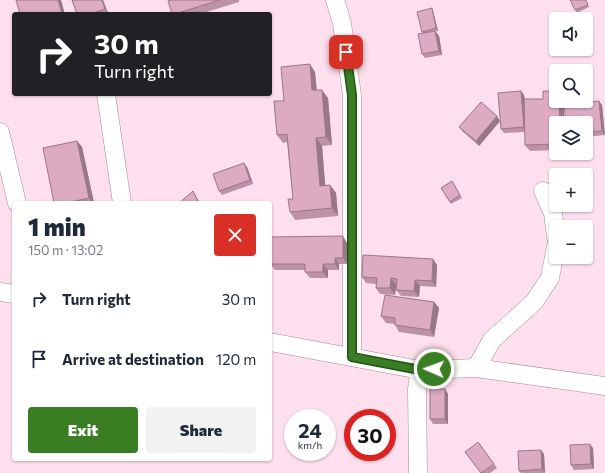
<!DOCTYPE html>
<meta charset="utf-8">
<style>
body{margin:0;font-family:Commissioner,sans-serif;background:#f2f2f3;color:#1f2937;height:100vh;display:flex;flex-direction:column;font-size:15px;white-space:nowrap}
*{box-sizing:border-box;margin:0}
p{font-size:13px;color:#747a83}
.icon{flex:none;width:22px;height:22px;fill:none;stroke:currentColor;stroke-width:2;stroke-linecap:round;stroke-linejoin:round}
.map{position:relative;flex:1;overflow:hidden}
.drawer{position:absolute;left:12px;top:201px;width:260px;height:260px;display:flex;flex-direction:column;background:#fff;border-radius:4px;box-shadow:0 1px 3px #0004}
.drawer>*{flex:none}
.top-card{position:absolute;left:12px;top:12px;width:260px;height:84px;border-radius:4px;box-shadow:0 1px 3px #0004;background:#202124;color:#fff;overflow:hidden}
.buttons{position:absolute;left:549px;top:12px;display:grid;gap:8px}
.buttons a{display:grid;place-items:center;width:44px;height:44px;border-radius:4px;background:#fff;box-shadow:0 1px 3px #0004;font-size:20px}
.speed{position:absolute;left:284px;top:409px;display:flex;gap:8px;font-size:20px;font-weight:700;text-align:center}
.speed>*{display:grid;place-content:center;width:52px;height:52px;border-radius:50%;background:#fff;box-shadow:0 1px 3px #0004;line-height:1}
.speed small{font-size:10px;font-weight:400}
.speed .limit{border:6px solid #d22;background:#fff;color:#111}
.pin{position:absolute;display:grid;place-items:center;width:34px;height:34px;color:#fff;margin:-17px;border-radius:8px;box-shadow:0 2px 6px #0006}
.me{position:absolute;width:44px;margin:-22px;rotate:272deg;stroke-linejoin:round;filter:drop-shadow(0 0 3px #0008)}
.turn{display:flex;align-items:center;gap:14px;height:84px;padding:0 16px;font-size:18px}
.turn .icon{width:52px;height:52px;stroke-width:2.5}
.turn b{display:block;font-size:28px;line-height:34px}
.round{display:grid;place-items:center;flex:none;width:42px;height:42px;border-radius:4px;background:#f2f2f3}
.head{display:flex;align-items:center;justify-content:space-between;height:68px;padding:0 16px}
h1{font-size:24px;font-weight:800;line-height:30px}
.action{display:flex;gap:8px;margin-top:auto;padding:8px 16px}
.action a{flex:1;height:46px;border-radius:4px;background:#397e22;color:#fff;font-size:16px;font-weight:800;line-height:46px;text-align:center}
.action a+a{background:#f2f2f3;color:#1f2937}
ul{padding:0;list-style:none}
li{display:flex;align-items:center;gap:12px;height:60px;padding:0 16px}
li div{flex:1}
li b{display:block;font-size:15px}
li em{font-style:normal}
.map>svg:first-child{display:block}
</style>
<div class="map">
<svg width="605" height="473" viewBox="0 0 605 473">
<rect width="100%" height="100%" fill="#fedfed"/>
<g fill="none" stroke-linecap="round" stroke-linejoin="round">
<defs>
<g id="minor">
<path d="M335,0L342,23L352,95V357"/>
<path d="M106,94L122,203"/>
<path d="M0,132L17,203"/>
<path d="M543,191L553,213L556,237"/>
<path d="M0,292L14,294"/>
<path d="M270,342L420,370L476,368L605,386"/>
<path d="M476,368L492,340L534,302L550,278L556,246"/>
<path d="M418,473L417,389L420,370"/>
</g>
</defs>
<!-- minor casing -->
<use href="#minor" stroke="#a78b98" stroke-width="19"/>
<!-- minor -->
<use href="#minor" stroke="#fff" stroke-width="18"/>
</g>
<!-- wall -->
<g fill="#bd92a6">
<path d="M72,0H103L108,13L106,14H77Z"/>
<path d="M171,0H239V2L200,14H172Z"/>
<path d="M570,0H586L589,7L577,13Z"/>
<path d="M433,11L438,31L433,32L435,31L439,36L442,55L425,58L422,54L423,34L422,32Z"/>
<path d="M315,72L317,90L328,98L332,145L322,146L325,185H330L336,193L338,216L295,220L290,212L293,199L287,142L283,143L277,135L284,101Z"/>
<path d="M521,91L524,95L525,99L564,101V123H556V150L530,151L525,145V132L504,133L501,129Z"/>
<path d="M115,94H125L117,96Z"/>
<path d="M602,105L605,135L586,137V123Z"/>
<path d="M500,121L479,146L462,131L459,127Z"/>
<path d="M77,141L82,147L94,203H54Z"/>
<path d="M247,167L253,184L222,195L219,191Z"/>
<path d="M452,181L462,198L451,204L441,188Z"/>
<path d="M347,243V264H339V270H328V278H310L305,272V270H275L270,264Z"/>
<path d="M433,259L437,265L436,287L420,286L419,297L401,296L396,290L397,285H396L395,295L380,294L376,288V284L366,283L362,277Z"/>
<path d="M434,302L439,308L434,337L399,332L395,325V324L386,323L381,316Z"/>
<path d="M445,389L448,394V424H433L430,419Z"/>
<path d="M478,442L497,468L490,473H481Z"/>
<path d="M593,448L594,469L574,470L571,465Z"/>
<path d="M544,454L545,473H521L519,471Z"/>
</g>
<!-- shaded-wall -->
<g fill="#9a7787">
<path d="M58,0H61L65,14H62Z"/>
<path d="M102,0H103L108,13L105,9Z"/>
<path d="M432,8L433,11L438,31L436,28Z"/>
<path d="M435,31L439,36L442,55L439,51Z"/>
<path d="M310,64L315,72L317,98L312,90Z"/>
<path d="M322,90L328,98L332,145L326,137Z"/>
<path d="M521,91L524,95L527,131L524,127Z"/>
<path d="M559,101H564V123H560Z"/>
<path d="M599,101L602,105L605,135L602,131Z"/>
<path d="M497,116L500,121L479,146L476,141Z"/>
<path d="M316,138L322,146L326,194L320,186Z"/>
<path d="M77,141L82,147L94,203H93L89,198Z"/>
<path d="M244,163L247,167L253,184L250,180Z"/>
<path d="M330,185L336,193L338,216L332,208Z"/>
<path d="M193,191L197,198L200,203H199Z"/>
<path d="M343,236L347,243V264L343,258Z"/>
<path d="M335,258L339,264V270L335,264Z"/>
<path d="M433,259L437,265L436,287L432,281Z"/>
<path d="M323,264L328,270V278L323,272Z"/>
<path d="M391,278L396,285L395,295L390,288Z"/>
<path d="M415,280L420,286L419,297L414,291Z"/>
<path d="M270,287L271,288L270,313Z"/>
<path d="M434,302L439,308L434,337L430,330Z"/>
<path d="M445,389L448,394V424L445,419Z"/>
<path d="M590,444L593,448L594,469L591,464Z"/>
<path d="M541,450L544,454L545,473L542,469Z"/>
</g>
<!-- building -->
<g fill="#dcaac1" stroke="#9a7787">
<path d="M16,0H58L62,14H20Z"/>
<path d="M72,0H102L105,9L91,14H77Z"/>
<path d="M171,0H220L175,14H172L168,1Z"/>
<path d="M570,0H586L588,5L575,10Z"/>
<path d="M432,8L436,28L422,32L417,12Z"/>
<path d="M435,31L439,51L422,54L418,34Z"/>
<path d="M310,64L312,90H322L326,137L316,138L320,186L330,185L332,208L290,212L288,199H293L287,134L277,135L274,101H284L281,67Z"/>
<path d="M521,91L524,127L501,129L498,93Z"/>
<path d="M543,91H556V101H559L560,123H556V144L525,145L524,99H543Z"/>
<path d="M599,101L602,131L586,132V123H566L564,104Z"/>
<path d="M481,102L497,116L476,141L459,127Z"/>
<path d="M77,141L89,198L66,203H54L43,148Z"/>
<path d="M244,163L250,180L219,191L213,174Z"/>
<path d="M452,181L460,195L450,202L441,188Z"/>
<path d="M193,191L199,203H179Z"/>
<path d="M343,236V258H335V264H323V272H305V264H270L271,237Z"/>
<path d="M363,255L433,259L432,281L415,280L414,291L396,290L397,279L391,278L390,288H376L377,278L362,277Z"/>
<path d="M385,295L434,302L430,330L395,325V318L381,316Z"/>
<rect x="430" y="389" width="15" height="30"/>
<path d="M478,442L494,464L481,473L465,452Z"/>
<path d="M590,444L591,464L571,465L570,445Z"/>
<path d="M541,450L542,469L519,471L518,451Z"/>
</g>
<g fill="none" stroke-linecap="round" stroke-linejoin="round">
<defs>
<path id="route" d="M346,52L352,95V357L420,370L434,369"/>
</defs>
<!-- route casing -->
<use href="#route" stroke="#255216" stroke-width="10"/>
<!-- route -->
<use href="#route" stroke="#397e22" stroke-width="7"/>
</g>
</svg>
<div class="buttons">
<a><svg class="icon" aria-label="sound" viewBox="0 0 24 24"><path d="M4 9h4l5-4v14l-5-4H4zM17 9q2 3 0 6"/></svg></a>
<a><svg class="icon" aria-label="search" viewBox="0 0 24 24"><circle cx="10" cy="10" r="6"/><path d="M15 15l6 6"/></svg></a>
<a><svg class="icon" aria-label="layers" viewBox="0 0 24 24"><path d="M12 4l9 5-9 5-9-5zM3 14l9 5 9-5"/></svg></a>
<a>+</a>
<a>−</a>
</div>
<div class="speed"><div>24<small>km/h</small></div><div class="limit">30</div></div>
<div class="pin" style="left:346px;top:52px;background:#d93025"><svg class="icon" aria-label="arrive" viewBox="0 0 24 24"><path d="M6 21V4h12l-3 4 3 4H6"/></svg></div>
<svg class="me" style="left:434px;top:369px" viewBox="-20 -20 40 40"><circle r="17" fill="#397e22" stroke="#fff" stroke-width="3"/><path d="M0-11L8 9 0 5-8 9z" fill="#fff"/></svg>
<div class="top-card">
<div class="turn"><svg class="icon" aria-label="right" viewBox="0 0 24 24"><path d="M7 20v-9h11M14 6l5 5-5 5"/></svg><div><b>30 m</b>Turn right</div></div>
</div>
<section class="drawer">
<div class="head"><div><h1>1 min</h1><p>150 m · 13:02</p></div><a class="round" style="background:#d93025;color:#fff"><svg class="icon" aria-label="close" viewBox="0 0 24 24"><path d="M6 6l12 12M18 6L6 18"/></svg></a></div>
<ul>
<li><svg class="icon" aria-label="right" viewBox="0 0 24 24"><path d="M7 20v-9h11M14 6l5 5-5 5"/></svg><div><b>Turn right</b></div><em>30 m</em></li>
<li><svg class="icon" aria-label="arrive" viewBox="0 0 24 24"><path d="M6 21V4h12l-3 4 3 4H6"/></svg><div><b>Arrive at destination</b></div><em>120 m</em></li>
</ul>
<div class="action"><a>Exit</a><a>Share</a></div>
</section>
</div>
